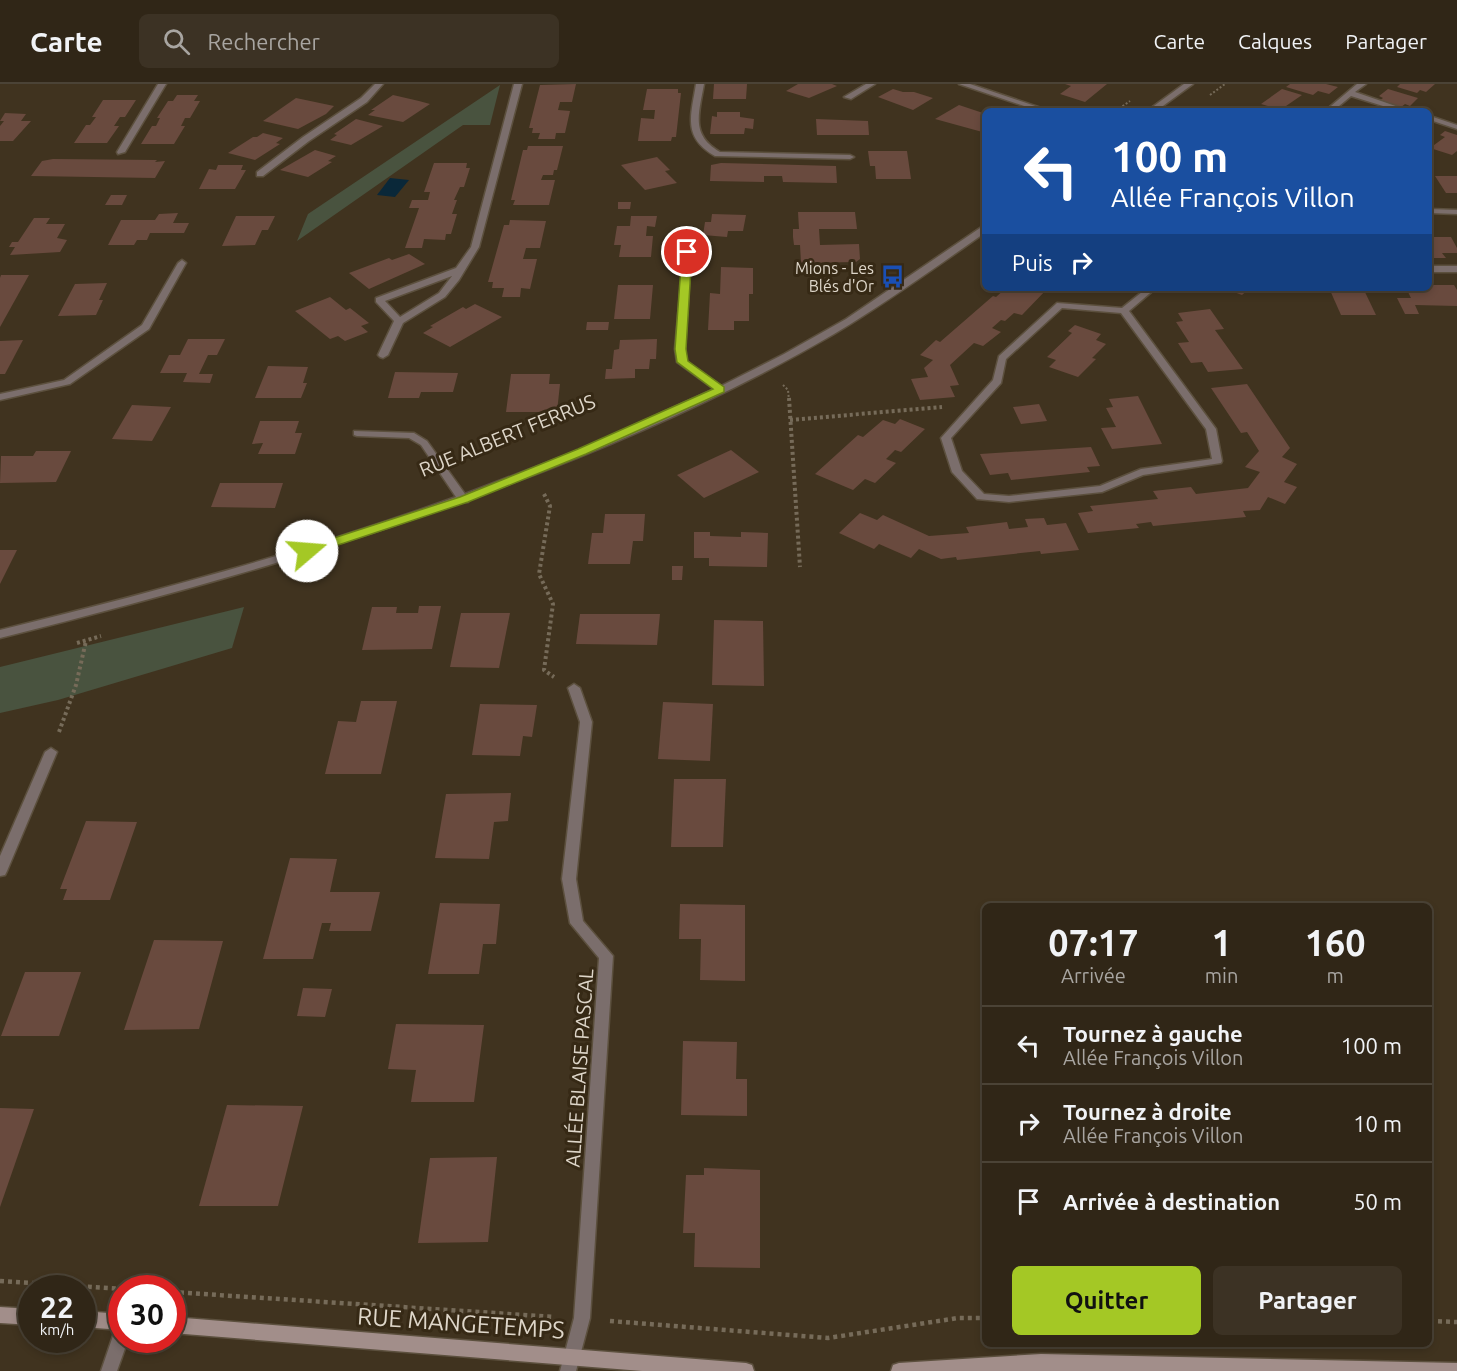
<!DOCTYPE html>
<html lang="fr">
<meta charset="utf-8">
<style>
body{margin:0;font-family:Ubuntu,sans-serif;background:#3c3224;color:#f1f3f6;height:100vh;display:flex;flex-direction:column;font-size:22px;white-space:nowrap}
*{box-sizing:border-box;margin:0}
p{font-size:20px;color:#a8a5a1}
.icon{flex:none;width:33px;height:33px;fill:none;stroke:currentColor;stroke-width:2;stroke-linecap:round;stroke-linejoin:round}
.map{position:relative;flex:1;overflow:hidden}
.side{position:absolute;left:982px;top:819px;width:450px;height:444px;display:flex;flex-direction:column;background:#302617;border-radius:9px;box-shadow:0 3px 9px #0003,0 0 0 2px #4b4336}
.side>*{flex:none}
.guide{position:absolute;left:982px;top:24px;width:450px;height:183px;border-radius:9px;box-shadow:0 3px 9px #0003,0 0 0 2px #4b4336;background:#1a4fa0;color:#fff;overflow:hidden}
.speed{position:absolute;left:18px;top:1191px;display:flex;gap:12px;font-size:30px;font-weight:700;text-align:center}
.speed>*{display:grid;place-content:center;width:78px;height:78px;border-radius:50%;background:#302617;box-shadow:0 3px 9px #0003,0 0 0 2px #4b4336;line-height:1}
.speed small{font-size:15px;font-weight:400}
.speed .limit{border:9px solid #d22;background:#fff;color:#111}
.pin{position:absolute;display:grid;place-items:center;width:51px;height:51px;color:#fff;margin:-26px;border:3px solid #fff;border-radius:50%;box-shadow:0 2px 6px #0007}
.me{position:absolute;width:66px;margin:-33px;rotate:72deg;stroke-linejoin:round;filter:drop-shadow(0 0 4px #0008)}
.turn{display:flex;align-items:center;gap:21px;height:126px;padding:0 30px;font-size:27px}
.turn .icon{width:78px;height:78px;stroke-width:2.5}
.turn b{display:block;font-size:42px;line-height:51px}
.then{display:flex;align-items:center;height:57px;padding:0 30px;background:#0003;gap:12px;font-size:22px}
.eta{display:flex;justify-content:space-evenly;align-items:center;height:102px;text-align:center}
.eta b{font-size:36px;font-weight:700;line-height:42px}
.primary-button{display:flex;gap:12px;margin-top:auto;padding:12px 30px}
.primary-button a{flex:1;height:69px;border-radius:9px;background:#a4c825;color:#111;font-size:24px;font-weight:700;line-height:69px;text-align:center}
.primary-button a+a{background:#3c3224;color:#f1f3f6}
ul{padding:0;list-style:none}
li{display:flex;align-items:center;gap:18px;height:78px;padding:0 30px;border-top:2px solid #4b4336}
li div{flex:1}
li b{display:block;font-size:22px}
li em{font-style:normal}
header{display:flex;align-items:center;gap:36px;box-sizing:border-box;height:84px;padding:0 30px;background:#302617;border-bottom:2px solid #4b4336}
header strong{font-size:28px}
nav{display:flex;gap:33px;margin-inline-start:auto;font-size:21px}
.search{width:420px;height:54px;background:#3c3224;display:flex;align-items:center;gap:15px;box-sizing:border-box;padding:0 21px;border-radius:9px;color:#a8a5a1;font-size:22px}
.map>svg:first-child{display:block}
</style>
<header>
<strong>Carte</strong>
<div class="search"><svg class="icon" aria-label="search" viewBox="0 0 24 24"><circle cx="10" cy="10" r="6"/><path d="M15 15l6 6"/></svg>Rechercher</div>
<nav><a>Carte</a><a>Calques</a><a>Partager</a></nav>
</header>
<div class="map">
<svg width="1457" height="1287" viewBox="0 0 1457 1287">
<rect width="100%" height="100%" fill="#40331f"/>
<!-- green -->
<g fill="#49533f">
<path d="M500,1L490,41H463L297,157L308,130Z"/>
<path d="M244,523L232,564L58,616L0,629V583Z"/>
</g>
<!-- water -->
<path fill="#0a2839" d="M390,94L409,96L395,113L377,111Z"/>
<!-- building -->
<g fill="#694a3e">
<path d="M576,0L572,18H560L558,26L570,27L565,49H556L555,55H538L540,49H532L533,44H529L540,1Z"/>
<path d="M714,0H747L746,15H713Z"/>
<path d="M798,0H832L837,2L809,14L786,7Z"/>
<path d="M1065,0H1107L1085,18L1060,10L1071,2Z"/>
<path d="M1290,0H1326L1338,3L1329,10L1318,7L1313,11L1286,3Z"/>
<path d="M1400,0H1435L1426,8L1420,6L1417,9L1397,3Z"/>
<path d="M647,5H678V9H681L676,53H672L671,57H638L641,34L654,35L655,26H643Z"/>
<path d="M893,5L903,8H914L933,14L913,26L878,13Z"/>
<path d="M1282,5L1302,11L1286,22L1292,24L1285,27L1261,20Z"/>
<path d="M1388,5L1418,14L1410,22L1405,20L1400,24L1379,17L1383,14L1379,12Z"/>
<path d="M177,11H198L194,17H200L190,34H185L181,42H185L174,60H141L152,42H156L160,34H157L168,17H173Z"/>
<path d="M393,11L419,17L430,20L403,38L368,31L375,26H371Z"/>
<path d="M296,14L334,22L326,30L298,45L263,37Z"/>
<path d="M103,16H136L125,33H120L114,42H119L107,59H74L86,41H90L96,33H92Z"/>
<path d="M959,21L986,30V49L935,35Z"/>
<path d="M717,28H740V33L754,35L753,45L745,44L744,50H710L712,32L717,33Z"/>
<path d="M5,29L26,30L21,37H31L13,57H0V42L4,37H0Z"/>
<path d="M356,35L383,42L351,61L330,56L337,51L334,50Z"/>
<path d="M816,35L868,37L869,51H817Z"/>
<path d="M1445,47L1457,51V67L1452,71L1430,64L1445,53L1440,51Z"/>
<path d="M263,49L283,54L276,59L280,60L255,76L228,69L253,53H257Z"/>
<path d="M528,62H563L557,86H554L553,91H543L541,96H555L549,121H513L515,116H511L523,66H527Z"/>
<path d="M315,66L336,72L328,77L332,78L308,93L280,86Z"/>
<path d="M868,67H907L911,95H876L875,82H870Z"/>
<path d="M657,73L670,86L665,87L677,99L645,106L621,81Z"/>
<path d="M53,75L157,76L155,78L165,77L155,94L31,92L42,77Z"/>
<path d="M434,79H467L466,84H470L464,103H460L454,116H457L452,130H457L451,150H446L445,156L424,155L422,164H405L419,124H409L412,116H428L430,108H424Z"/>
<path d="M721,79L836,82L837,99L783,98L782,92H764V98L710,97L711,81Z"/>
<path d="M218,81H243L241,86H246L235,105H199L209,85L216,86Z"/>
<path d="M1435,92H1457V109H1446Z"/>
<path d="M111,111H127L122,121H105Z"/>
<path d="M618,118H631L630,125H618Z"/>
<path d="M798,128H855L857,145H819L820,161L859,160L860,175L856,178L801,179L800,161H794L793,153V145H799Z"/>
<path d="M178,129L173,139H189L184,149H150L147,156H137L134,161H108L121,136H155L159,130Z"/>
<path d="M712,130L746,131L743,147H728L727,153L703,151L705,138H711Z"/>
<path d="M236,132H275L268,146H262L255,161L222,162Z"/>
<path d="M631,132H657L655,143L647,142L646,152H653L651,173H619L621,161H614L617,142H630Z"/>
<path d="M34,134H50L46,140H65L57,154L67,156L60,168L10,171L15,163H9L12,158H18Z"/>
<path d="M510,136L546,137L540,164H526L523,175H537L530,205L521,204L520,213H502L504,204H492L493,198H488L504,141H509Z"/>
<path d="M1430,153H1451L1457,164V169H1442L1446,174H1430Z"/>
<path d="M409,170L425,180L369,205L349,189L389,174L392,176Z"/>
<path d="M721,183L753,184V210H749V237H734V246H708L710,209L720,210Z"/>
<path d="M1,191H29L0,243V194Z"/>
<path d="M107,199L99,216H103L96,231L58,232L75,200Z"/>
<path d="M618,201H653L650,235H614Z"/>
<path d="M1430,201H1454L1457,206V222L1415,221L1419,230H1405L1397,214H1411L1406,204H1430Z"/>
<path d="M1006,204H1048L1022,231L1014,229L1005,237L1001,236L992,244L1001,248L983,262L974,259L950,281L959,301L950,302L955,313L920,316L911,295L928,293L924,284L933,276L920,271L936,256L940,258L993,212L996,213Z"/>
<path d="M1083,204H1122V206L1085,208Z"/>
<path d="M1223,204H1250L1242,211Z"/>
<path d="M1329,204H1363L1376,231H1341Z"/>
<path d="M330,213L346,226L350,224L369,239L361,242L368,248L345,257L338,252L330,255L295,227Z"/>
<path d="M475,220L502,233L450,263L423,249L433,243L430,242L463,223L466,225Z"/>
<path d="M1210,225L1224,245L1215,246L1243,285L1208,288L1202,278L1191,279L1178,259L1189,258L1176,238L1183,237L1178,229Z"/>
<path d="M587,238H609L608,246H586Z"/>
<path d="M1075,241L1101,250L1096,256L1106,260L1092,274L1096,275L1078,293L1049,283L1056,276L1047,273L1072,249L1068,247Z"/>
<path d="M188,255H225L217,271H208L199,290H213L210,299L183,298L187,289H160L169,271H180Z"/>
<path d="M657,255L656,275H650L649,285H635V294L605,295L606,285H612L614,266L619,265L620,256Z"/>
<path d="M23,256L5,290H0V257Z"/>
<path d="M268,282L308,283L303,299H307L301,314H255Z"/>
<path d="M395,288L458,289L453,308H421L419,314H388Z"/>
<path d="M511,290H550L549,300H560L557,328H506Z"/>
<path d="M1247,300L1290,364L1282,373L1297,380L1284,398L1297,403L1285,420L1268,413L1260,426L1243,427L1246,433L1153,442L1151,438L1136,440L1139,444L1088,449L1078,429L1093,427L1090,422L1158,415L1153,407L1191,403L1196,410L1248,404L1260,388L1245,383L1259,367L1247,348L1241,349L1211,304Z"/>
<path d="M1138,312L1162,360L1112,365L1101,344L1116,343L1106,324L1113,323L1109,315Z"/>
<path d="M1039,320L1047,337L1021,340L1013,323Z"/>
<path d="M132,321L171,323L152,357L112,355Z"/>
<path d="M900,335L925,345L901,368L895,366L886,375L896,379L875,399L865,395L853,406L815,390L858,351L863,353L883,336L895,340Z"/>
<path d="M260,337H299L295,349H302L295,370H258L263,359L252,360Z"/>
<path d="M1091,363L1100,382L1087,383L1090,388L1011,396L1008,389L990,391L980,370Z"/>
<path d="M731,366L759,388L704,414L677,391Z"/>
<path d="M36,367H71L56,398L0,399L1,372H33Z"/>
<path d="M220,399H283L275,424L211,423Z"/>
<path d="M860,429L877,436L883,431L929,452L969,449L966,443L1007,438L1009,445L1028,443L1025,435L1044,434L1047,441L1066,439L1079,466L1041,470L1040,467L957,476L956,473L941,475L919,465L911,474L879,460L874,465L839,449Z"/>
<path d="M605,430H645L643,457H633L630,480H588L592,449H603Z"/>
<path d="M694,448H710V452L741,453V448L768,449L767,483L709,482V474H694Z"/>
<path d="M0,466H17L0,500Z"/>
<path d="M672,482H683L682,496H672Z"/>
<path d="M419,522H441L432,565L362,566L372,523H397L396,529H418Z"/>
<path d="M461,529H510L499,584L450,583Z"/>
<path d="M580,530H660L657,561L576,560Z"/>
<path d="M714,536L763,537L764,602L712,601Z"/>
<path d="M361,617H397L381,690H325L338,637L356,638Z"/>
<path d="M663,618L713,620L710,677L658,675Z"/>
<path d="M480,620L537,621L532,653L523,652L520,672L472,671Z"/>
<path d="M674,695H726L723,763H671Z"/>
<path d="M511,709L508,737L494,738L489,775L435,774L446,710Z"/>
<path d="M86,737L137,738L110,816H63L67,805H60Z"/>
<path d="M290,774L337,775L330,808H380L371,847H329L331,839H322L313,875H263Z"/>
<path d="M440,819L500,820L496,860H483L479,890H428Z"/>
<path d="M680,820L745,821V897L700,896L701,855H679Z"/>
<path d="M154,856L223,857L199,945L124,946Z"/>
<path d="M25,888H81L59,952H1Z"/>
<path d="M303,904L332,905L325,933L297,932Z"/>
<path d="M396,940L484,941L474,1018H411L416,986L388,985Z"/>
<path d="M683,957L737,958L736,995H747V1032L681,1031Z"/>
<path d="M227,1021L303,1022L278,1122H199Z"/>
<path d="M0,1024L34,1025L0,1123Z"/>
<path d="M497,1073L488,1158L418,1159L430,1074Z"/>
<path d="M704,1084L760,1086V1184L694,1183L695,1149H683L686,1091H704Z"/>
</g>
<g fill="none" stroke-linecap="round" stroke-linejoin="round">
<defs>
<g id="street">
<path d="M158,0H166L125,68L118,70L117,68Z"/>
<path d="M375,0H383L367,18L309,57L263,92H257V88L303,53L361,14Z"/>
<path d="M514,0H522L479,163L459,196L445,213L403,239L388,271L383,274L380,273L378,271L394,237L376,218V214L456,184L471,163ZM452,192L439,209L400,233L385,217Z"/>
<path d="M696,0H704C699,29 690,51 720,68L850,71L854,73L850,75L715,72C682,53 691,32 696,0Z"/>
<path d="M866,0H875L851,15L844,13Z"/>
<path d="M959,0H970L1050,27H1039Z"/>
<path d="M1184,0H1193L1156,27H1147Z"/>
<path d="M1357,0H1366L1355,8L1410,27H1399L1351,12L1333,27H1325Z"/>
<path d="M1430,32L1457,41V45L1430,36Z"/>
<path d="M1430,125L1457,126V130L1430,129Z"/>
<path d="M983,142H986V148C936,183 886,219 834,250C719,317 594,370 469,415L468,418H461C310,473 155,515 0,554V546C154,508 307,467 456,413L421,361L409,354L357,352L354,351V347L414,349L427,357L465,410L577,367L714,305L677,278L675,265L684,166L691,168L685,265L686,277L721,302L784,270L846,235Z"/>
<path d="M182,176L186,179L149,245L70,300L0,316V310L64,296L142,241L178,179Z"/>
<rect x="1430" y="182" width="27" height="6"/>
<path d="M1147,204H1156L1129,227L1216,345L1222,377L1221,379L1143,391L1102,408L1009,418L977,415L952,388L941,354L993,296L999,272L1057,219L1122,224ZM1062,224L1121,229L1206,345L1212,375L1141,385L1100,402L1009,412L984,410L962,387L951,354L1001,299L1006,275Z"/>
<path d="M574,600L580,604L592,638L576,795L583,837L613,872L590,1234L576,1287H560L574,1234L599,874L570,839L562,795L580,638L568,604Z"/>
<path d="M51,664L57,668L7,787L5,791L0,792V772L45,668Z"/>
<path d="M122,1241V1256H128L117,1287H101L116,1243Z"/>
</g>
<g id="secondary">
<path d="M0,1223L32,1225V1241L0,1239Z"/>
<path d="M82,1227L122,1230V1246L82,1243Z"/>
<path d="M172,1233L746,1279L752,1281L754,1287H642L172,1249Z"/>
<path d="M1041,1270L1457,1279V1287H891L893,1281L899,1279Z"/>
</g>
</defs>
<!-- street casing -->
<use href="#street" stroke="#5c503e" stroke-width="3"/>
<!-- secondary casing -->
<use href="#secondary" stroke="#5c503e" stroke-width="3"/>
<!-- path-far2 -->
<g stroke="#766b59" stroke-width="2" stroke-dasharray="2 2" stroke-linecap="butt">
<path d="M1210,11L1225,0"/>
<path d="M1116,27L1130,17"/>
<path d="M783,301L788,306L789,316"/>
</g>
<!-- path-far1 -->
<g stroke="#766b59" stroke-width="4" stroke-dasharray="3 3" stroke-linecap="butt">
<path d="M789,314L800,483"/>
<path d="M790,336L942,323"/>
<path d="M544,410L550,422L539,490L553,520L544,586L554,593"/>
<path d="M77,559L101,552"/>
<path d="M59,648L76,601L86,557"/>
</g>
<!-- path -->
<g stroke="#766b59" stroke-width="4.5" stroke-dasharray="4 4" stroke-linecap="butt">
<path d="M0,1197L122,1205"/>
<path d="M172,1208L555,1233"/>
<path d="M610,1237L828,1254L958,1234H986"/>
<path d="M1430,1237L1457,1238"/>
</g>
<!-- street -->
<use href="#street" fill="#7b6e6c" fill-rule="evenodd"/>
<!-- secondary -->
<use href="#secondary" fill="#a28e8a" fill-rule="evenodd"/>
</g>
<!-- route -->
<path fill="#a4c825" stroke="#6b8218" stroke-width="1.5" d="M687,165L692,168L686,265L688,277L724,303V308L586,370L468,418L311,470H303V464L460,413L578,365L713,305L677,278L675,265L682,168Z"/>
<!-- icons -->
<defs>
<symbol id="bus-bare" viewBox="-9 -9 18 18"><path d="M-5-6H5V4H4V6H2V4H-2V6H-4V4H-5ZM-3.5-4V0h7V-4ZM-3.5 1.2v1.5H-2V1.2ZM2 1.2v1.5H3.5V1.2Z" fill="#1a4fb4" stroke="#362915" stroke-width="2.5" paint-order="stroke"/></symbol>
</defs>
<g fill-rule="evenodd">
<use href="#bus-bare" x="876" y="176" width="33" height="33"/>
</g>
<g text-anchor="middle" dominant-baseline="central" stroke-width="6" stroke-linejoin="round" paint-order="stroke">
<!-- far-poi labels -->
<g font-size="16" fill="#ded6c9" stroke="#362915" text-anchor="end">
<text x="874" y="184">Mions - Les<tspan x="874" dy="18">Blés d'Or</tspan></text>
</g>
<!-- street labels -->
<g font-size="20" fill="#ded6c9" stroke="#362915">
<text transform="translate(507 351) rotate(-22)">RUE ALBERT FERRUS</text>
<text transform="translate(579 984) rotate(-86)">ALLÉE BLAISE PASCAL</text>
</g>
<!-- near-street labels -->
<g font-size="24" fill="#ded6c9" stroke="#362915">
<text transform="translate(461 1239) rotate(4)">RUE MANGETEMPS</text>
</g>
</g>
</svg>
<div class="speed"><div>22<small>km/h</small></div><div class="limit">30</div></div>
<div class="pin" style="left:687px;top:168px;background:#d93025"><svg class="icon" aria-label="arrive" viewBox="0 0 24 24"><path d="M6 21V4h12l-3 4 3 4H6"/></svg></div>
<svg class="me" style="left:307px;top:467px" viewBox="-20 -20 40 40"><circle r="19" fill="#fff"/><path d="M0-13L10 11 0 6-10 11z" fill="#a4c825"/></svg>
<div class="guide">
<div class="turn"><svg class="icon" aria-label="left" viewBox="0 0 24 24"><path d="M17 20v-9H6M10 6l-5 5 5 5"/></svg><div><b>100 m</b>Allée François Villon</div></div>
<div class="then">Puis<svg class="icon" aria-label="right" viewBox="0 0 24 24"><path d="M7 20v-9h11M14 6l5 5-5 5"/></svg></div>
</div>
<section class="side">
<div class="eta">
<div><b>07:17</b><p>Arrivée</p></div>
<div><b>1</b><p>min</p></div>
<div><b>160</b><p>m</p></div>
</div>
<ul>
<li><svg class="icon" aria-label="left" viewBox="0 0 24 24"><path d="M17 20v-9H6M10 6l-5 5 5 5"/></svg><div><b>Tournez à gauche</b><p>Allée François Villon</p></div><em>100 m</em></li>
<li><svg class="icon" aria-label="right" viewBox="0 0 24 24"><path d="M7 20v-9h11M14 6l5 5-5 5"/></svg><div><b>Tournez à droite</b><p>Allée François Villon</p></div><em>10 m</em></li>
<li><svg class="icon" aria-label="arrive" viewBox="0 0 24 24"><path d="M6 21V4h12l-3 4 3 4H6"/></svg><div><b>Arrivée à destination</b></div><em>50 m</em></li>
</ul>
<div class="primary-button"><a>Quitter</a><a>Partager</a></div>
</section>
</div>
